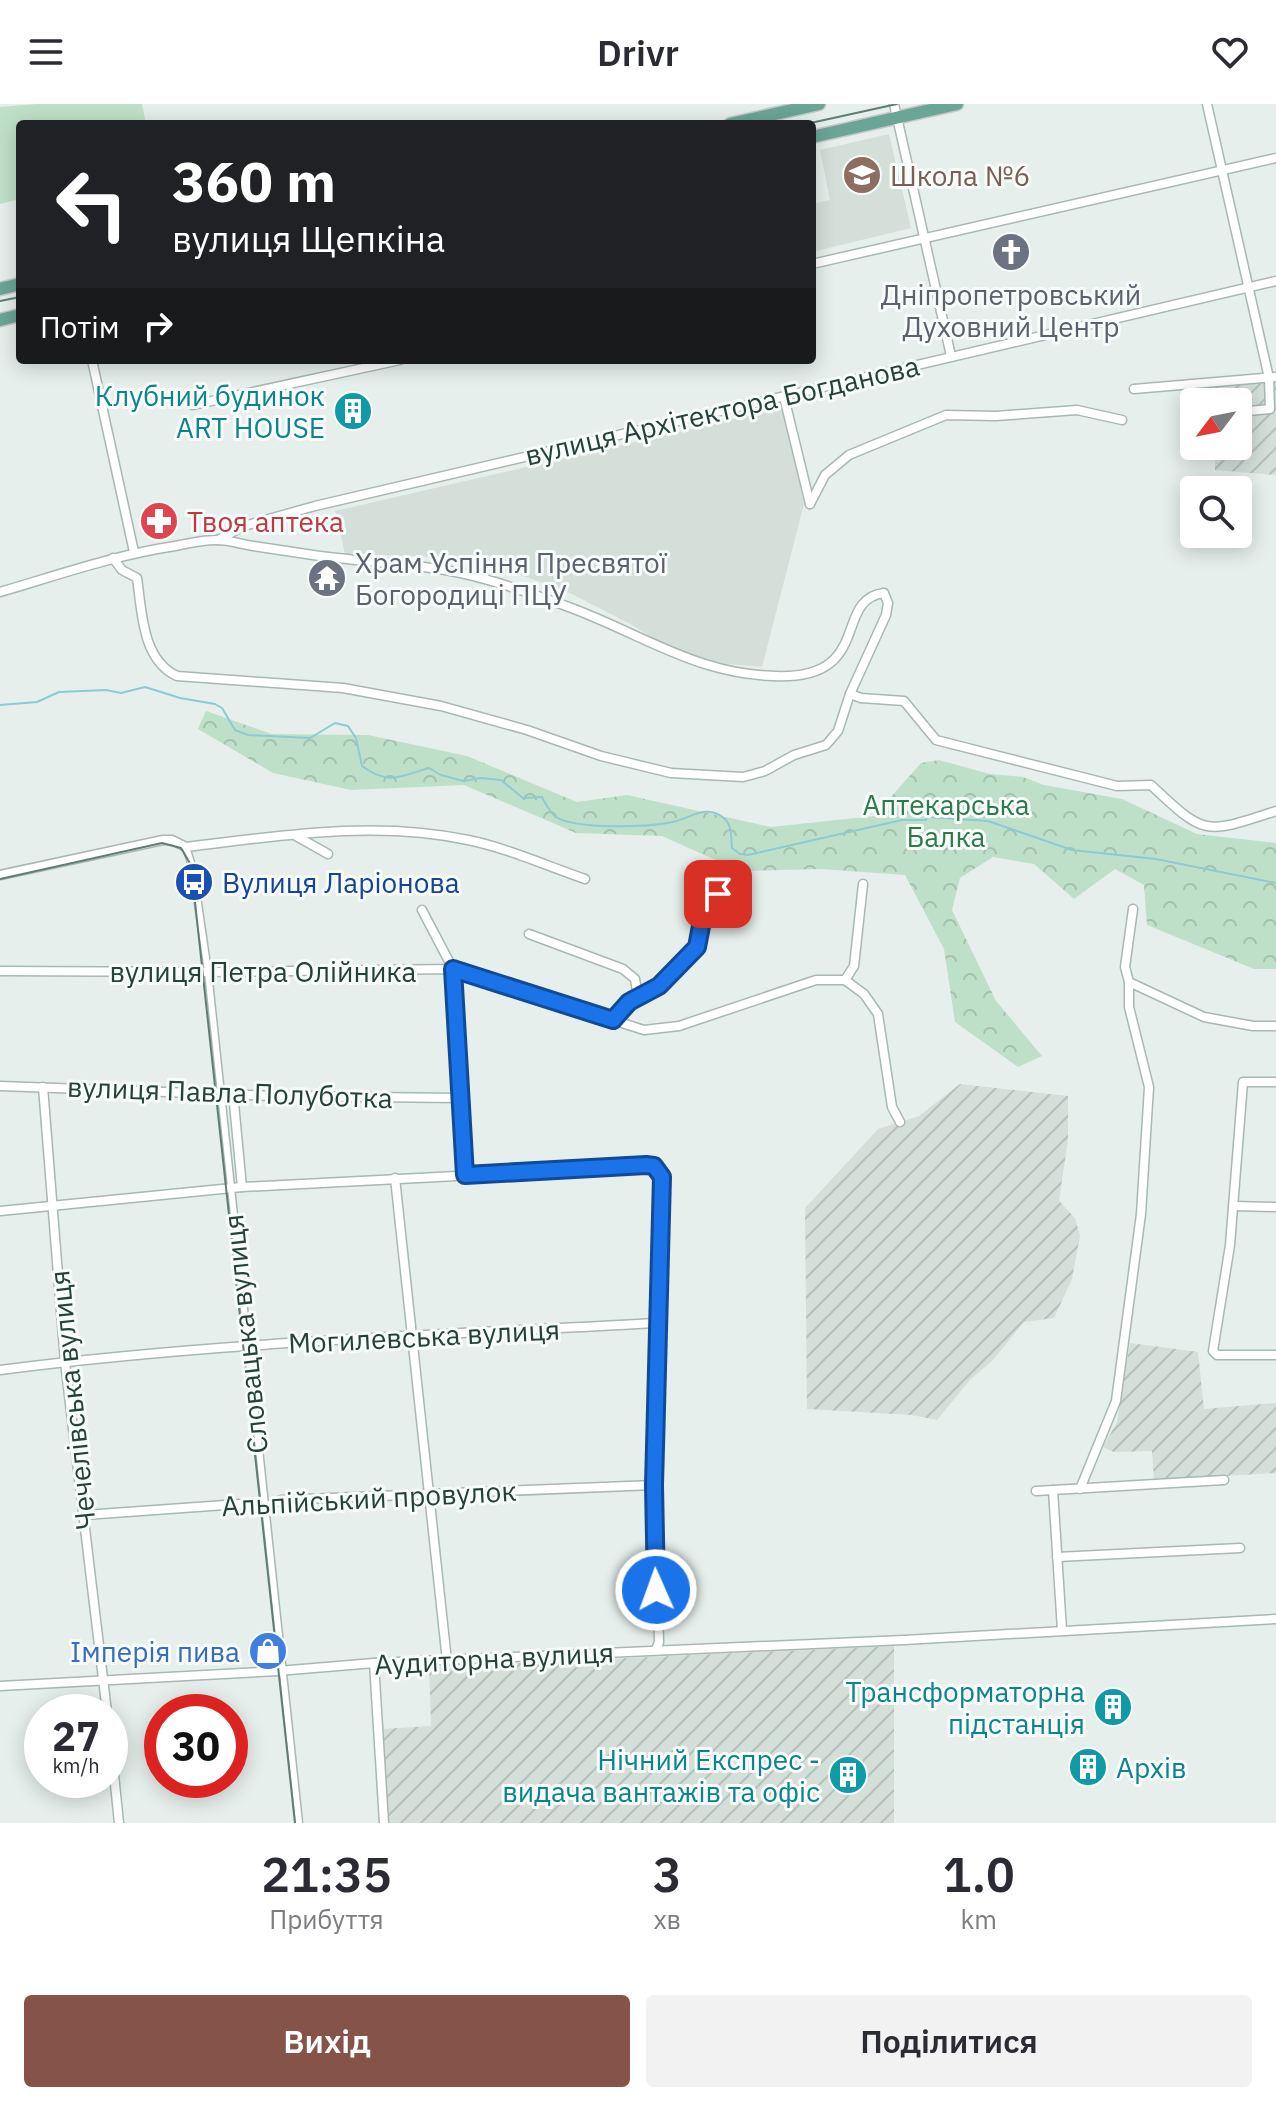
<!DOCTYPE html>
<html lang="uk">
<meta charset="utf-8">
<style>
body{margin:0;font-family:"IBM Plex Sans",sans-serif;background:#f2f2f3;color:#2b2b33;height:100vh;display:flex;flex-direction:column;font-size:30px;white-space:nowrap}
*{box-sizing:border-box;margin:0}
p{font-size:26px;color:#7c7c81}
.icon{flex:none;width:44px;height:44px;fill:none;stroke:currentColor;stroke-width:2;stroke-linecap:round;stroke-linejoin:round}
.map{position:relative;height:1719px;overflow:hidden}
.side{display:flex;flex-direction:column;background:#fff;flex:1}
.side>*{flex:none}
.guide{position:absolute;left:16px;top:16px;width:800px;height:244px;border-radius:8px;box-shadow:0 4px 20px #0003;background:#202124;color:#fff;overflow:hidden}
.needle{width:52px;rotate:238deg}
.fabs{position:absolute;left:1180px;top:284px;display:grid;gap:16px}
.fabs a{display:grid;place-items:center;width:72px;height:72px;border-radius:8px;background:#fff;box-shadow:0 4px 20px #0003;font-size:40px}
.speed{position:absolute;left:24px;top:1590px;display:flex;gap:16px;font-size:40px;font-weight:700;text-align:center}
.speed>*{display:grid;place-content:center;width:104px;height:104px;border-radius:50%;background:#fff;box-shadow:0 4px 20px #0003;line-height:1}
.speed small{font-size:20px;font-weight:400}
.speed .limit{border:12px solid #d22;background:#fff;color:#111}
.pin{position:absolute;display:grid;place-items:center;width:68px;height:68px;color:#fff;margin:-34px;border-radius:16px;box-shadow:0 4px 12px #0006}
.me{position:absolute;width:88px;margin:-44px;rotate:358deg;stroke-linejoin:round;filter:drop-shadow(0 0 6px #0008)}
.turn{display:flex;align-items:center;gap:28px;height:168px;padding:0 24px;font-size:36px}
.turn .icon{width:104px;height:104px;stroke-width:2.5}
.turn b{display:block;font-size:56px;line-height:68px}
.then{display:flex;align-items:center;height:76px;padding:0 24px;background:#0003;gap:16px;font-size:30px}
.eta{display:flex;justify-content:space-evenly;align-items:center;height:136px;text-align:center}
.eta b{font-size:48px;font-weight:600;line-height:56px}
.cta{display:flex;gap:16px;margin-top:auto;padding:16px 24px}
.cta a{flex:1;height:92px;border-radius:8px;background:#855347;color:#fff;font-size:32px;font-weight:600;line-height:92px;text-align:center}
.cta a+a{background:#f2f2f3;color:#2b2b33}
header{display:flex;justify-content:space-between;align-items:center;height:104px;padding:0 24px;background:#fff;font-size:36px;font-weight:600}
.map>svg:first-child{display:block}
</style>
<header><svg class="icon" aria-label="menu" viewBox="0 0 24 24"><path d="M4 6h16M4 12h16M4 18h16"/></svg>Drivr<svg class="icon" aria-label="heart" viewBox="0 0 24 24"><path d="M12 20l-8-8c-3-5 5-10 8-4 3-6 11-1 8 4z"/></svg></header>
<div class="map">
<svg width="1276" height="1719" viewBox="0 0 1276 1719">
<defs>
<pattern id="industrial-furrows" width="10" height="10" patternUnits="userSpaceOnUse" patternTransform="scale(2)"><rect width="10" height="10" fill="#d4dfda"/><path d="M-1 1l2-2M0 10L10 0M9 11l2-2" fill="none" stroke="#b6c1bc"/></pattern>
<pattern id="forest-crowns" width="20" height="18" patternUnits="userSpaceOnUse" patternTransform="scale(2)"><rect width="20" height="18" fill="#bfe0c8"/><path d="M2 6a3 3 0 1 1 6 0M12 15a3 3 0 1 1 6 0" fill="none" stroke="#a4c1ad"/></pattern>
</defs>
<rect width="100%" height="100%" fill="#e6efeb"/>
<!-- built -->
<g fill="#d4dfda">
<path d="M889,30L911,124L812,148V100L830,96L820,46Z"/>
<path d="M783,304L804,400L762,563L705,558L672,546L632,521L564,486L470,454L345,450L335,407Z"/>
</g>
<!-- industrial -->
<g fill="url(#industrial-furrows)">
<path d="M1276,276V371L1215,366V342H1238V298H1214V280Z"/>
<path d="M960,980L1068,992V1036L1059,1097L1075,1114L1080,1132L1072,1175L1054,1214L1024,1218L993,1256L970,1276L937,1316L912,1311L807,1305L805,1104L878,1025L919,1012Z"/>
<path d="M1130,1239L1198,1248L1204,1305L1276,1299V1369L1154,1376L1152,1347L1114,1348L1103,1343L1117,1318Z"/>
<path d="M894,1542V1719H388L382,1625L431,1622L429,1563Z"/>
</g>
<!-- forest -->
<path fill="url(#forest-crowns)" d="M206,607L272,630L368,631L467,652L577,698L627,691L771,723L874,712L921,659L939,656L990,670L1023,673L1044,681L1122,695L1197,730L1276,739V865H1254L1147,821L1144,781L1115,765L1074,795L1034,760L993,753L960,774L952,806L996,897L1042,952L1018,963L955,918L944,845L905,771L821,765L740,767L662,732L576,729L464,681L351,686L273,669L198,625Z"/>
<!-- pitch -->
<path fill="#bfe0c8" d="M36,0H142L146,20H20V95L0,100V3Z"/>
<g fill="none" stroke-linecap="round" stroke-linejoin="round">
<!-- stream -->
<path stroke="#8ec9d4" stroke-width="2" d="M0,601L37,598L59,588L106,586L121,589L145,583L180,594L215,600L222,604L235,626L248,631L310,634L335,619L348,622L356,634L362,662C389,682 401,672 429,664L441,671L463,677L481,674L501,676L523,694L542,693C546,700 549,708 556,713C577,726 648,723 673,718C691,714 707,699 725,715C732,722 731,734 732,744L740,750L748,751L902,716H926L927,713L988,717L1072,746L1156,755L1276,779"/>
<defs>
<path id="pedestrian" d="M186,743L193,765L208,868L299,1719"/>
<g id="minor">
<path d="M894,0L951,252"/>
<path d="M1207,0L1269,274L1270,305L1238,308"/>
<path d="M812,160L1276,54"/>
<path d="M92,256L134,448"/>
<path d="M1134,285L1276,273"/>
<path d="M784,293L810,400"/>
<path d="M193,301L400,256"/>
<path d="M1237,342V349"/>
<path d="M810,400L825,371L849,351L946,311L996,312L1077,306L1122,316"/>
<path d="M218,436L244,422L315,402L1276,177"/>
<path d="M113,454L122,466L137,474C142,508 142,556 177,572L343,584L441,602L527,626L601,652L671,669L743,673L765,667L794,651L826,641L838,627L850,590L861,594L904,597L936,636L1117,682L1151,681C1206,733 1205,730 1276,707"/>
<path d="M0,488C58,471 115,451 175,442C189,439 203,436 217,436C229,436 241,440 253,442C273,445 293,448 313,451C356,457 401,459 445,466C486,473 527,488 566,502C644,530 701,575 789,572C870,568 835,495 884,489L888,499L886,511L850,590"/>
<path d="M296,732L328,750"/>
<path d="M0,771L163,736H172L186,743C279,732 374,716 468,736C507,744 547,762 585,775"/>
<path d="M422,806L453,865L465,1071"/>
<path d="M529,830L623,865L635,875L638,893"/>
<path d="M0,867L208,868L453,865L644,926L679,922L816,876H845L864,890L878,910L892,1003L900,1018"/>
<path d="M845,876L854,862L863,780"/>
<path d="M1129,878L1204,913L1253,922H1276"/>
<path d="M613,916L629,898L659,882L697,843L702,817L718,790"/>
<path d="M1276,978H1243L1230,1141L1213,1247L1217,1251H1276"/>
<path d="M0,982L276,992L459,994"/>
<path d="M43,983L65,1258L107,1608"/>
<path d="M233,989L242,1083"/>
<path d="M395,1074L447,1557"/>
<path d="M1234,1102L1276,1103"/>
<path d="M0,1107L242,1083L654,1062L662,1073L654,1381L659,1538L656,1546"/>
<path d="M0,1266C218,1238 438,1231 657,1219"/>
<path d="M1080,1385L1116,1297L1141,1110L1149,983L1129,903V878L1125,863L1133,805"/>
<path d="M1053,1386L1062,1526"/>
<path d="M1036,1387L1224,1376"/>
<path d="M85,1411L239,1400L261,1405L281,1396L654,1381"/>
<path d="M1057,1453L1240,1444"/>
<path d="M374,1559L384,1719"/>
<path d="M0,1582L278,1567L374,1559L904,1536L1276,1515"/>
<path d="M110,1632L119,1719"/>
</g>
<g id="primary">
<path d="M730,20L819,0"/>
<path d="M812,33L957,0"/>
<path d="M0,185L20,180"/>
<path d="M0,216L20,211"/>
</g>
</defs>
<!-- pedestrian casing -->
<use href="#pedestrian" stroke="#a8b8b2" stroke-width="9"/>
<!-- minor casing -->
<use href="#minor" stroke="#a8b8b2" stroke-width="11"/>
<!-- primary casing -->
<use href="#primary" stroke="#c2cac8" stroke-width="15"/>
<!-- pedestrian -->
<use href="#pedestrian" stroke="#fff" stroke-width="6"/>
<!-- minor -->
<use href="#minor" stroke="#fff" stroke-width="8"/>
<!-- primary -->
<use href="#primary" stroke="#6aa596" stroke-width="12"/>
<!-- tram -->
<g stroke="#5f7d75" stroke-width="2">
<path d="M806,20L897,0"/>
<path d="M0,197L20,193"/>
<path d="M0,775L162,739L181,744L191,761L295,1719"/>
</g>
</g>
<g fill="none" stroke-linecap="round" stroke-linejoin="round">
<defs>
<path id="route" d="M656,1486L654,1381L662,1073L654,1062L646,1061L465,1071L453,865L613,916L629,898L659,882L697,843L702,817L718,790"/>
</defs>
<!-- route casing -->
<use href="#route" stroke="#114b97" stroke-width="20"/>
<!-- route -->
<use href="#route" stroke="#1a73e8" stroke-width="14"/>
</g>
<!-- icons -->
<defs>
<symbol id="school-disc" viewBox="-11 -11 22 22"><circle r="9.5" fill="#8d6e63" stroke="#f7fbf9"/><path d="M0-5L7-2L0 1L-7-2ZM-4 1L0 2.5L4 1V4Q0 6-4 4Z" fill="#fff"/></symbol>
<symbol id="church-disc" viewBox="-11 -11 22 22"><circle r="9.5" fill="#6b7280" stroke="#f7fbf9"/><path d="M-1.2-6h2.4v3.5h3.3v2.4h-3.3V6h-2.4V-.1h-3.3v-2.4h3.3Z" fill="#fff"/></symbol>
<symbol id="building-disc" viewBox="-11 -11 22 22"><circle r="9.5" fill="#0f9aa8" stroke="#f7fbf9"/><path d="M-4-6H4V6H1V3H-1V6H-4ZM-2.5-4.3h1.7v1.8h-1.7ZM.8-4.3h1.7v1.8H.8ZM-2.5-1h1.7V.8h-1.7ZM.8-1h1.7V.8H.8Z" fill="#fff"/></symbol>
<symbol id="pharmacy-disc" viewBox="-11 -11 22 22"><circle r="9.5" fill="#e0444e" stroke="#f7fbf9"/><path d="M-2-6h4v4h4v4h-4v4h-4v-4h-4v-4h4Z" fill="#fff"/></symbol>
<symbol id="temple-disc" viewBox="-11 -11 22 22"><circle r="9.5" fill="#6b7280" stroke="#f7fbf9"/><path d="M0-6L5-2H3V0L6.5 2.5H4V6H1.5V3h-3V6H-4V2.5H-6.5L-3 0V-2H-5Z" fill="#fff"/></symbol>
<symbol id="bus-disc" viewBox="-11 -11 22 22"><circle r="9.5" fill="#1a4fb4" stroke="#f7fbf9"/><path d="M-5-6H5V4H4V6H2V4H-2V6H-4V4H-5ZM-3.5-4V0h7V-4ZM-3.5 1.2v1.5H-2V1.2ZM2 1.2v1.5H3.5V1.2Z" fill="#fff"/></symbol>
<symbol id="shop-disc" viewBox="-11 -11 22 22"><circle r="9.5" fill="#3f7fe0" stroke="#f7fbf9"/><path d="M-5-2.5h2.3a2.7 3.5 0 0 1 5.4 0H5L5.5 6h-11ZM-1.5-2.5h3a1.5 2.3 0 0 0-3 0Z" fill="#fff"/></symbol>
</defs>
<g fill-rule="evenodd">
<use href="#school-disc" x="840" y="49" width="44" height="44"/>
<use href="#church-disc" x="989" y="126" width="44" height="44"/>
<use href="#building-disc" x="331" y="285" width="44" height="44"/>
<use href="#pharmacy-disc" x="137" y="395" width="44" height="44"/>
<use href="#temple-disc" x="305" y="452" width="44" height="44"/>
<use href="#bus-disc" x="172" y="756" width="44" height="44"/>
<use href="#shop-disc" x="246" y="1525" width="44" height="44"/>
<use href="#building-disc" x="1091" y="1581" width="44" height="44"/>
<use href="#building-disc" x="1066" y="1641" width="44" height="44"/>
<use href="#building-disc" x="826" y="1649" width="44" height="44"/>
</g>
<g text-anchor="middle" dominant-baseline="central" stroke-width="6" stroke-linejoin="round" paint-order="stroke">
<!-- education labels -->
<g font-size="28" fill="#785e54" stroke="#f7fbf9" text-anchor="start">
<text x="890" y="71">Школа №6</text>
</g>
<!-- worship labels -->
<g font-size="28" fill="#5b616d" stroke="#f7fbf9">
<text x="1011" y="190">Дніпропетровський<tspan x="1011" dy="32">Духовний Центр</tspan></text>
<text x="355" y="458" text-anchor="start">Храм Успіння Пресвятої<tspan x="355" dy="32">Богородиці ПЦУ</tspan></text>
</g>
<!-- culture labels -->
<g font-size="28" fill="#0d838f" stroke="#f7fbf9" text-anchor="end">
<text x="325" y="291">Клубний будинок<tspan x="325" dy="32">ART HOUSE</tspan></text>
<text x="1085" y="1587">Трансформаторна<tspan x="1085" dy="32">підстанція</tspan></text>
<text x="820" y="1655">Нічний Експрес -<tspan x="820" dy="32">видача вантажів та офіс</tspan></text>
<text x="1116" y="1663" text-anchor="start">Архів</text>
</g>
<!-- street labels -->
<g font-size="28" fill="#24423a" stroke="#f7fbf9">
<text transform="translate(722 306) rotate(-13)">вулиця Архітектора Богданова</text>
<text x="263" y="867">вулиця Петра Олійника</text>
<text transform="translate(230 988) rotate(2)">вулиця Павла Полуботка</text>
<text transform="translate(245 1230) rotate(-96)">Словацька вулиця</text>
<text transform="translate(424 1232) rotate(-3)">Могилевська вулиця</text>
<text transform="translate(72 1296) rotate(-96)">Чечелівська вулиця</text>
<text transform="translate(369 1394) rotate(-3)">Альпійський провулок</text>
<text transform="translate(494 1554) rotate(-3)">Аудиторна вулиця</text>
</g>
<!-- health labels -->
<g font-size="28" fill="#be3a42" stroke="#f7fbf9" text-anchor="start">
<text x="187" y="417">Твоя аптека</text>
</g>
<!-- park labels -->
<g font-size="28" fill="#2d7a4b" stroke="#f7fbf9">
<text x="946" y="700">Аптекарська<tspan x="946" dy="32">Балка</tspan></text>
</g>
<!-- transit labels -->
<g font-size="28" fill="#164399" stroke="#f7fbf9" text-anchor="start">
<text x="222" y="778">Вулиця Ларіонова</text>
</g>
<!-- shop labels -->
<g font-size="28" fill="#366cbe" stroke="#f7fbf9" text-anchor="end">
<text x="240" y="1547">Імперія пива</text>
</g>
</g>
</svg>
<div class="fabs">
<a><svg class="needle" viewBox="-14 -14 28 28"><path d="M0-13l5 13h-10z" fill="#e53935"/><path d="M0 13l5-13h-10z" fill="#7c7c81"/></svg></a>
<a><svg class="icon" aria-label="search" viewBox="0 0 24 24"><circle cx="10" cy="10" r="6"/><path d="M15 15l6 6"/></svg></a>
</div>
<div class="speed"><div>27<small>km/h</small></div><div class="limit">30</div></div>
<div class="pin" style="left:718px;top:790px;background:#d93025"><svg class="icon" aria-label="arrive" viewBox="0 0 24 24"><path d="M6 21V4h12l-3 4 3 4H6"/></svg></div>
<svg class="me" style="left:656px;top:1486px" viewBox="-20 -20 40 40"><circle r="17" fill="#1a73e8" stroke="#fff" stroke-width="3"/><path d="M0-11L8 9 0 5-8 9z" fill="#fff"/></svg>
<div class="guide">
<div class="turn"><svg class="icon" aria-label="left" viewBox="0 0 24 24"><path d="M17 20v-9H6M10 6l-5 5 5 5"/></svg><div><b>360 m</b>вулиця Щепкіна</div></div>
<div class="then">Потім<svg class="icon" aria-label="right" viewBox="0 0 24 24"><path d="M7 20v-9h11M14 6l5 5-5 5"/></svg></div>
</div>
</div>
<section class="side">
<div class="eta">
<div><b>21:35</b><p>Прибуття</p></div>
<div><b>3</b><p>хв</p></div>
<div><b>1.0</b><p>km</p></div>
</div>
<div class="cta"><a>Вихід</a><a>Поділитися</a></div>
</section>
